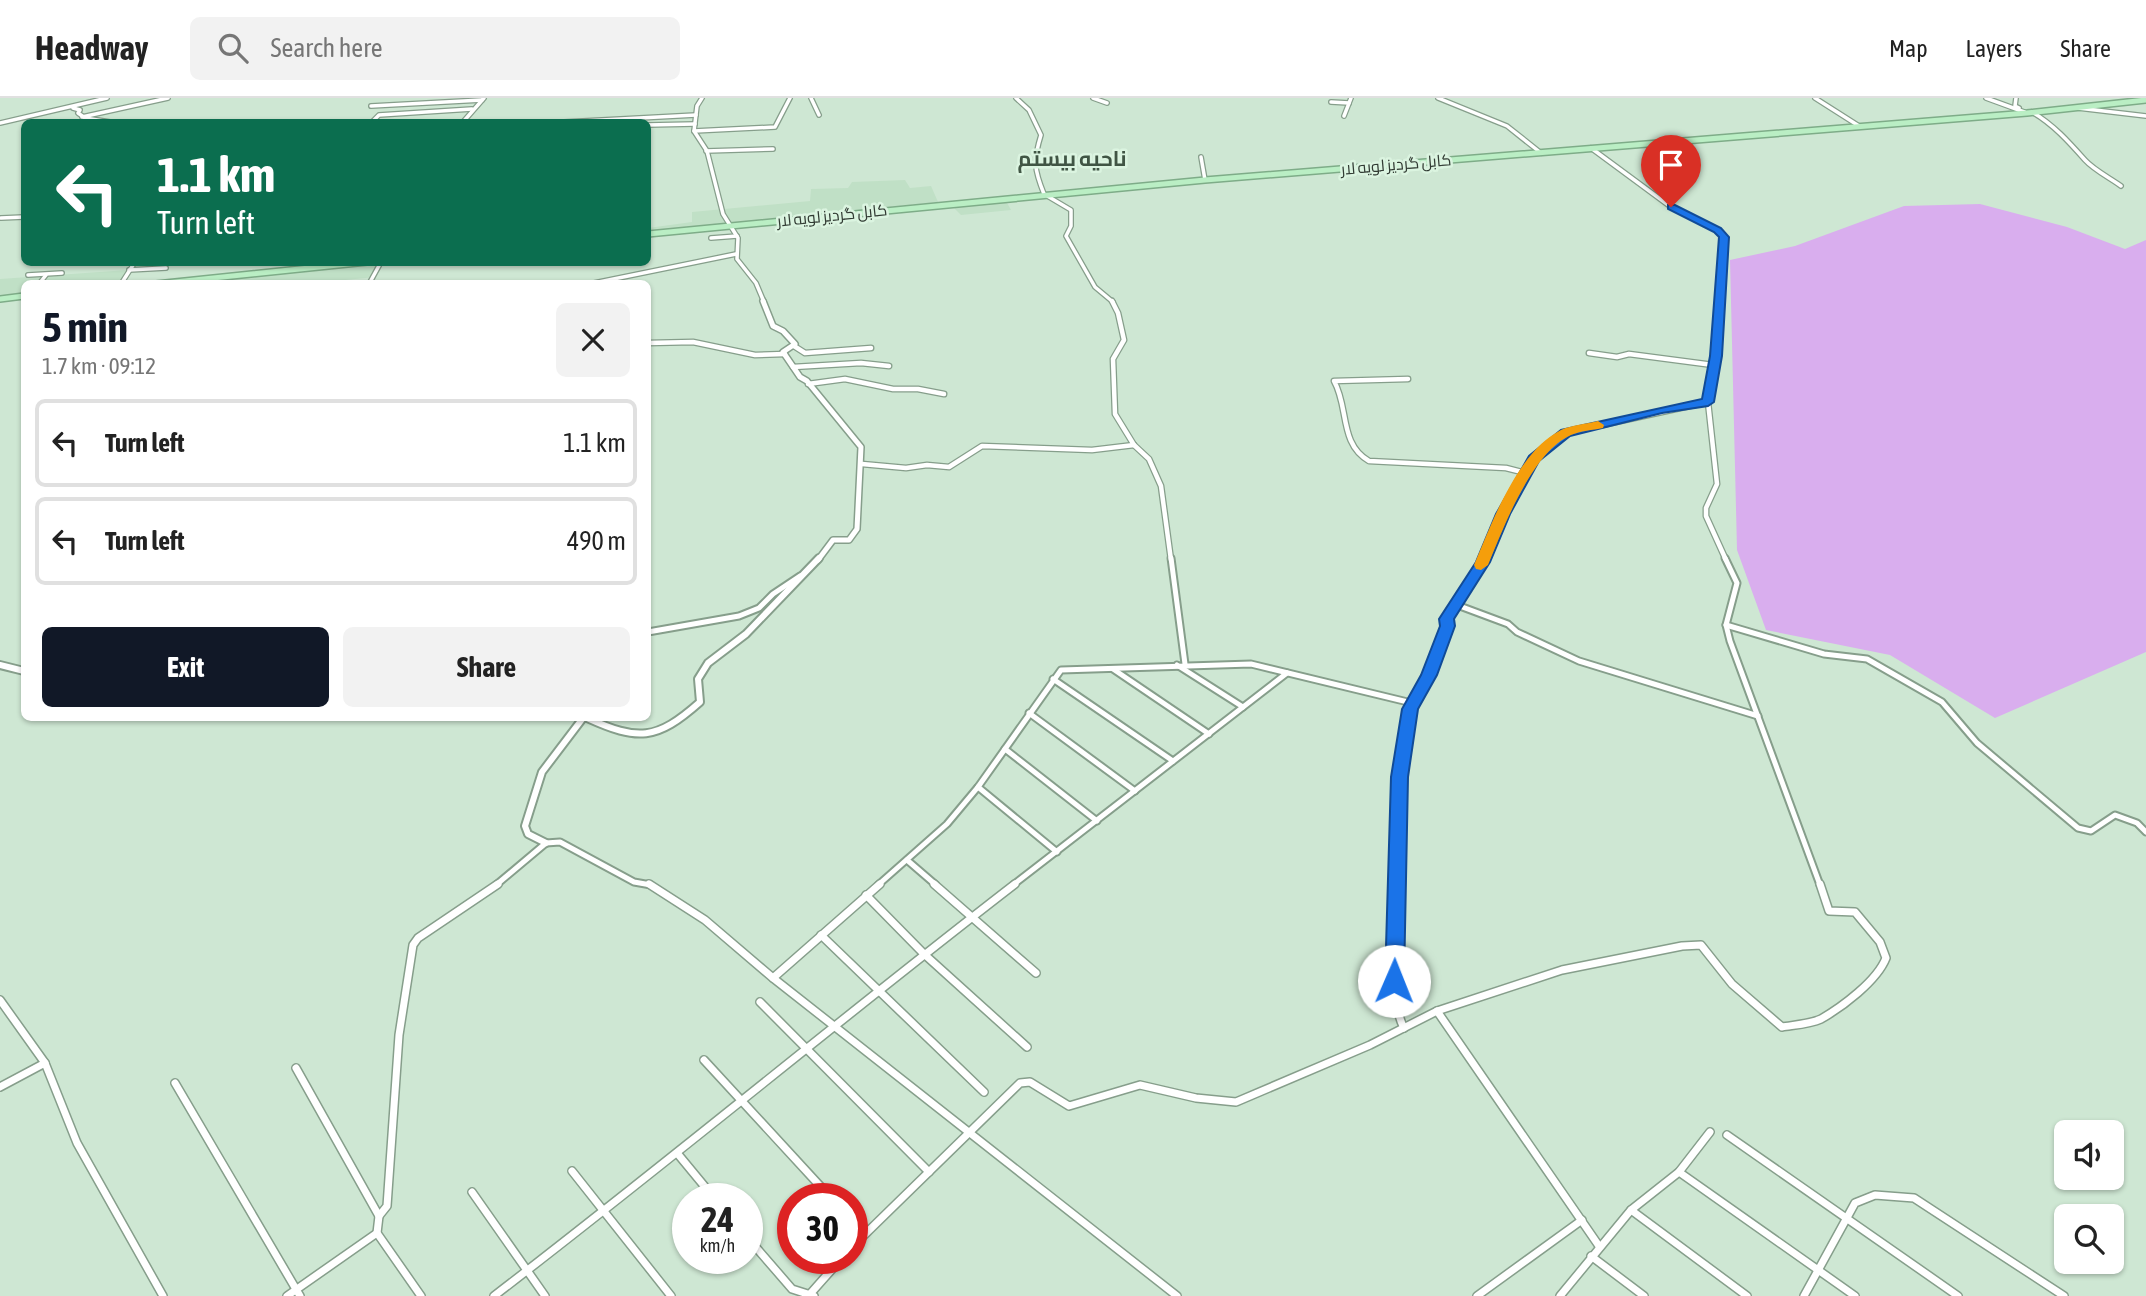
<!DOCTYPE html>
<meta charset="utf-8">
<style>
body{margin:0;font-family:"Asap Condensed",Cairo,sans-serif;background:#f2f2f2;color:#222;height:100vh;display:flex;flex-direction:column;font-size:26px;white-space:nowrap}
*{box-sizing:border-box;margin:0}
p{font-size:23px;color:#767676}
.icon{flex:none;width:38px;height:38px;fill:none;stroke:currentColor;stroke-width:2;stroke-linecap:round;stroke-linejoin:round}
.map{position:relative;flex:1;overflow:hidden}
.side{position:absolute;left:21px;top:182px;width:630px;height:441px;display:flex;flex-direction:column;background:#fff;border-radius:10px;box-shadow:0 2px 5px #0004}
.side>*{flex:none}
.hud{position:absolute;left:21px;top:21px;width:630px;height:147px;border-radius:10px;box-shadow:0 2px 5px #0004;background:#0b6e4f;color:#fff;overflow:hidden}
.tools{position:absolute;left:2054px;top:1022px;display:grid;gap:14px}
.tools a{display:grid;place-items:center;width:70px;height:70px;border-radius:10px;background:#fff;box-shadow:0 2px 5px #0004;font-size:35px}
.speed{position:absolute;left:672px;top:1085px;display:flex;gap:14px;font-size:35px;font-weight:700;text-align:center}
.speed>*{display:grid;place-content:center;width:91px;height:91px;border-radius:50%;background:#fff;box-shadow:0 2px 5px #0004;line-height:1}
.speed small{font-size:18px;font-weight:400}
.speed .limit{border:10px solid #d22;background:#fff;color:#111}
.pin{position:absolute;display:grid;place-items:center;width:60px;height:60px;color:#fff;margin:-72px -30px;border-radius:50% 50% 50% 0;rotate:-45deg;box-shadow:0 0 7px #0007}
.pin .icon{rotate:45deg}
.me{position:absolute;width:77px;margin:-38px;rotate:1deg;stroke-linejoin:round;filter:drop-shadow(0 0 5px #0008)}
.turn{display:flex;align-items:center;gap:24px;height:147px;padding:0 21px;font-size:32px}
.turn .icon{width:91px;height:91px;stroke-width:2.5}
.turn b{display:block;font-size:49px;line-height:60px}
.round{display:grid;place-items:center;flex:none;width:74px;height:74px;border-radius:10px;background:#f2f2f2}
.summary{display:flex;align-items:center;justify-content:space-between;height:119px;padding:0 21px}
h1{font-size:42px;font-weight:700;line-height:52px;color:#111827}
.button{display:flex;gap:14px;margin-top:auto;padding:14px 21px}
.button a{flex:1;height:80px;border-radius:10px;background:#111827;color:#fff;font-size:28px;font-weight:700;line-height:80px;text-align:center}
.button a+a{background:#f2f2f2;color:#222}
ul{padding:0;list-style:none}
li{display:flex;align-items:center;gap:21px;height:88px;margin:0 14px 10px;padding:0 7px;border:4px solid #e0e0e0;border-radius:10px}
li div{flex:1}
li b{display:block;font-size:26px}
li em{font-style:normal}
header{display:flex;align-items:center;gap:42px;box-sizing:border-box;height:98px;padding:0 35px;background:#fff;border-bottom:2px solid #e0e0e0}
header strong{font-size:33px}
nav{display:flex;gap:38px;margin-inline-start:auto;font-size:24px}
.search{width:490px;height:63px;background:#f2f2f2;display:flex;align-items:center;gap:18px;box-sizing:border-box;padding:0 24px;border-radius:10px;color:#767676;font-size:26px}
.map>svg:first-child{display:block}
</style>
<header>
<strong>Headway</strong>
<div class="search"><svg class="icon" aria-label="search" viewBox="0 0 24 24"><circle cx="10" cy="10" r="6"/><path d="M15 15l6 6"/></svg>Search here</div>
<nav><a>Map</a><a>Layers</a><a>Share</a></nav>
</header>
<div class="map">
<svg width="2146" height="1198" viewBox="0 0 2146 1198">
<rect width="100%" height="100%" fill="#cee7d3"/>
<!-- built -->
<g fill="#c0e0c6">
<path d="M905,82L910,90L931,88L938,104L648,134V130L692,124V114L810,103L811,91L848,90L852,84Z"/>
<path d="M1006,103L1011,112L961,117L951,107Z"/>
<path d="M382,165L375,179L336,183L334,185L214,186L216,181Z"/>
<path d="M128,172L123,185L24,186V197L0,200V181Z"/>
</g>
<!-- green -->
<path fill="#d9aeee" d="M1980,106L2067,129L2125,151L2146,142V554L1995,620L1890,557L1766,532L1737,452L1730,162L1795,148L1904,108Z"/>
<g fill="none" stroke-linecap="round" stroke-linejoin="round">
<defs>
<g id="minor-far3">
<path d="M811,0L819,17"/>
<path d="M1093,0L1107,5"/>
<path d="M2016,0L2015,8L2019,10"/>
<path d="M1331,4L1349,5"/>
<path d="M371,8L482,2"/>
<path d="M73,10L80,12L78,15L85,20L110,24"/>
<path d="M2078,10L2146,18"/>
<path d="M2032,14C2053,26 2069,44 2085,62C2094,72 2110,80 2121,88"/>
<path d="M1344,18L1351,0"/>
<path d="M82,19L168,0"/>
<path d="M372,24L379,17L472,11"/>
<path d="M564,24L696,17"/>
<path d="M648,27L695,26"/>
<path d="M694,33L775,29L790,0"/>
<path d="M1591,50L1671,109L1717,132L1724,139L1720,204"/>
<path d="M706,53L773,51"/>
<path d="M1201,59L1205,82"/>
<path d="M1044,96L1071,112V128L1066,138L1095,189L1113,204"/>
<path d="M1,120L24,119"/>
<path d="M711,140L737,138"/>
<path d="M129,172L166,170"/>
<path d="M28,177L62,175"/>
<path d="M39,186L46,177"/>
<path d="M121,186L135,164"/>
<path d="M589,186L736,156"/>
</g>
<g id="minor-far2">
<path d="M1112,203L1118,215L1124,242L1113,261L1115,316L1134,347L1149,361L1161,388L1171,462"/>
<path d="M1720,203L1716,258L1708,304L1717,386L1706,410V418L1726,462"/>
<path d="M648,245L693,244L755,257L785,256"/>
<path d="M794,248L805,255L871,250"/>
<path d="M1589,255L1617,259L1629,256L1713,267"/>
<path d="M793,269L861,265L889,268"/>
<path d="M1408,281L1334,283C1349,309 1339,346 1369,363L1506,370L1526,375"/>
<path d="M808,286L845,281L893,291H918L944,296"/>
<path d="M862,366L906,370L927,367L949,369L982,348L1092,352L1134,347"/>
<path d="M1484,462L1503,416L1533,361L1565,335L1708,304"/>
</g>
<g id="minor-far1">
<path d="M1171,460L1185,566"/>
<path d="M1725,460L1737,485L1726,527L1730,543L1820,787"/>
<path d="M1457,507L1508,526L1517,534L1579,563L1758,618"/>
<path d="M1726,527L1824,556L1867,561L1942,604L1977,645L2078,730L2091,733L2115,717L2137,725L2146,734"/>
<path d="M648,534L739,518L759,510L773,496L800,478"/>
<path d="M1177,567L1243,609"/>
<path d="M1113,571L1209,636"/>
<path d="M1053,581L1173,663"/>
<path d="M1029,615L1135,693"/>
<path d="M1005,651L1097,723"/>
<path d="M978,689L1057,754"/>
<path d="M907,762L936,787"/>
<path d="M496,787L546,745L560,744L634,784L651,787"/>
<path d="M878,787L947,726L978,689L1061,572L1251,566L1412,605"/>
<path d="M1013,787L1287,575"/>
<path d="M1397,787L1400,679L1412,605L1429,577L1448,528L1446,521L1485,460"/>
</g>
<g id="minor">
<path d="M649,786L705,822L773,880L1177,1198"/>
<path d="M934,786L1036,875"/>
<path d="M1397,786C1396,823 1387,899 1404,930"/>
<path d="M866,797L924,856L1027,949"/>
<path d="M821,837L984,994"/>
<path d="M773,880L880,786"/>
<path d="M0,902L45,965L77,1045L163,1198"/>
<path d="M760,904L929,1074"/>
<path d="M1437,913L1599,1148"/>
<path d="M704,962L832,1101"/>
<path d="M296,970L379,1118L377,1135L421,1198"/>
<path d="M175,985L300,1198"/>
<path d="M0,989L45,965"/>
<path d="M1727,1037L1958,1198"/>
<path d="M677,1055L715,1101"/>
<path d="M572,1073L671,1198"/>
<path d="M1679,1074L1855,1198"/>
<path d="M472,1094L545,1198"/>
<path d="M1631,1112L1747,1198"/>
<path d="M379,1118L387,1108L399,937L413,847L418,840L498,786"/>
<path d="M852,1124L864,1136"/>
<path d="M747,1139L792,1191L814,1198"/>
<path d="M852,1149L1020,985L1030,984L1069,1008L1140,987L1196,1000L1236,1004L1370,947L1437,913L1562,872L1682,848L1701,847L1732,886L1782,929C1794,927 1810,926 1821,921C1842,909 1877,883 1886,860L1880,844L1855,814L1829,813L1820,786"/>
<path d="M1591,1158L1644,1198"/>
<path d="M810,1196L842,1160"/>
<path d="M287,1198L377,1135"/>
<path d="M494,1198C670,1063 840,921 1015,786"/>
<path d="M1477,1198L1582,1122"/>
<path d="M1560,1198L1631,1112L1679,1074L1710,1034"/>
<path d="M1804,1198L1855,1105L1875,1097L1914,1100L2064,1198"/>
</g>
<g id="tertiary-far2">
<path d="M702,0L697,8L694,33L707,53L723,116L738,140L737,161L756,185L764,204"/>
<path d="M1016,0L1029,12L1041,37C1033,63 1034,71 1044,96"/>
<path d="M1438,0L1507,28L1541,55"/>
<path d="M1815,0L1859,28"/>
<path d="M1986,0L2027,15"/>
<path d="M463,24L484,0"/>
<path d="M0,25L107,0"/>
<path d="M369,186L381,164"/>
</g>
<path id="tertiary-far1" d="M763,203L773,228L783,233L795,246L783,254L800,279L807,283L861,349L857,431L849,442H833L818,462"/>
<g id="tertiary">
<path d="M0,567L24,573"/>
<path d="M587,620C638,643 656,643 700,604L698,581L708,565L746,536L819,460"/>
<path d="M546,745L528,736L525,728L542,674L583,620"/>
</g>
<g id="trunk">
<path d="M648,136L1205,82L2027,15L2146,2"/>
<path d="M156,186L367,164"/>
<path d="M0,201L24,198"/>
</g>
</defs>
<!-- minor-far3 casing -->
<use href="#minor-far3" stroke="#869e8b" stroke-width="6"/>
<!-- minor-far2 casing -->
<use href="#minor-far2" stroke="#869e8b" stroke-width="7"/>
<!-- minor-far1 casing -->
<use href="#minor-far1" stroke="#869e8b" stroke-width="9"/>
<!-- minor casing -->
<use href="#minor" stroke="#869e8b" stroke-width="10"/>
<!-- tertiary-far2 casing -->
<use href="#tertiary-far2" stroke="#869e8b" stroke-width="6"/>
<!-- tertiary-far1 casing -->
<use href="#tertiary-far1" stroke="#869e8b" stroke-width="8"/>
<!-- tertiary casing -->
<use href="#tertiary" stroke="#869e8b" stroke-width="10"/>
<!-- trunk casing -->
<use href="#trunk" stroke="#7eac88" stroke-width="8"/>
<!-- minor-far3 -->
<use href="#minor-far3" stroke="#fff" stroke-width="3.5"/>
<!-- minor-far2 -->
<use href="#minor-far2" stroke="#fff" stroke-width="4.5"/>
<!-- minor-far1 -->
<use href="#minor-far1" stroke="#fff" stroke-width="5"/>
<!-- minor -->
<use href="#minor" stroke="#fff" stroke-width="7"/>
<!-- tertiary-far2 -->
<use href="#tertiary-far2" stroke="#fff" stroke-width="3.5"/>
<!-- tertiary-far1 -->
<use href="#tertiary-far1" stroke="#fff" stroke-width="5"/>
<!-- tertiary -->
<use href="#tertiary" stroke="#fff" stroke-width="6"/>
<!-- trunk -->
<use href="#trunk" stroke="#baeec4" stroke-width="5"/>
</g>
<!-- route -->
<path fill="#1a73e8" stroke="#114b97" stroke-width="2" d="M1668,107H1675L1721,130L1729,139L1722,258L1714,304L1708,308L1662,315L1570,338L1539,363L1510,416L1490,464L1454,521L1455,528L1437,577L1418,611L1408,679L1404,883L1401,889L1394,892L1387,889L1385,883L1391,679L1402,611L1421,577L1440,528L1439,521L1476,464L1496,416L1529,358L1561,332L1702,301L1710,258L1719,139L1714,134L1668,111Z"/>
<!-- slow -->
<path fill="#f59e0b" d="M1598,323L1604,327L1603,330C1593,332 1580,333 1571,337C1531,355 1504,429 1488,467L1481,472L1476,471L1474,467C1492,425 1517,354 1561,332C1571,327 1587,326 1598,323Z"/>
<g text-anchor="middle" dominant-baseline="central" stroke-width="5" stroke-linejoin="round" paint-order="stroke">
<!-- far-street labels -->
<g font-size="16" fill="#313b33" stroke="#dbf4e0">
<text transform="translate(1396 66) rotate(-5)">کابل گردیز لویه لار</text>
<text transform="translate(832 117) rotate(-6)">کابل گردیز لویه لار</text>
</g>
<!-- far-district labels -->
<g font-size="21" font-weight="bold" fill="#405544" stroke="#dbf4e0">
<text x="1072" y="60">ناحیه بیستم</text>
</g>
</g>
</svg>
<div class="tools">
<a><svg class="icon" aria-label="sound" viewBox="0 0 24 24"><path d="M4 9h4l5-4v14l-5-4H4zM17 9q2 3 0 6"/></svg></a>
<a><svg class="icon" aria-label="search" viewBox="0 0 24 24"><circle cx="10" cy="10" r="6"/><path d="M15 15l6 6"/></svg></a>
</div>
<div class="speed"><div>24<small>km/h</small></div><div class="limit">30</div></div>
<div class="pin" style="left:1671px;top:109px;background:#d93025"><svg class="icon" aria-label="arrive" viewBox="0 0 24 24"><path d="M6 21V4h12l-3 4 3 4H6"/></svg></div>
<svg class="me" style="left:1394px;top:883px" viewBox="-20 -20 40 40"><circle r="19" fill="#fff"/><path d="M0-13L10 11 0 6-10 11z" fill="#1a73e8"/></svg>
<div class="hud">
<div class="turn"><svg class="icon" aria-label="left" viewBox="0 0 24 24"><path d="M17 20v-9H6M10 6l-5 5 5 5"/></svg><div><b>1.1 km</b>Turn left</div></div>
</div>
<section class="side">
<div class="summary"><div><h1>5 min</h1><p>1.7 km · 09:12</p></div><a class="round"><svg class="icon" aria-label="close" viewBox="0 0 24 24"><path d="M6 6l12 12M18 6L6 18"/></svg></a></div>
<ul>
<li><svg class="icon" aria-label="left" viewBox="0 0 24 24"><path d="M17 20v-9H6M10 6l-5 5 5 5"/></svg><div><b>Turn left</b></div><em>1.1 km</em></li>
<li><svg class="icon" aria-label="left" viewBox="0 0 24 24"><path d="M17 20v-9H6M10 6l-5 5 5 5"/></svg><div><b>Turn left</b></div><em>490 m</em></li>
</ul>
<div class="button"><a>Exit</a><a>Share</a></div>
</section>
</div>
